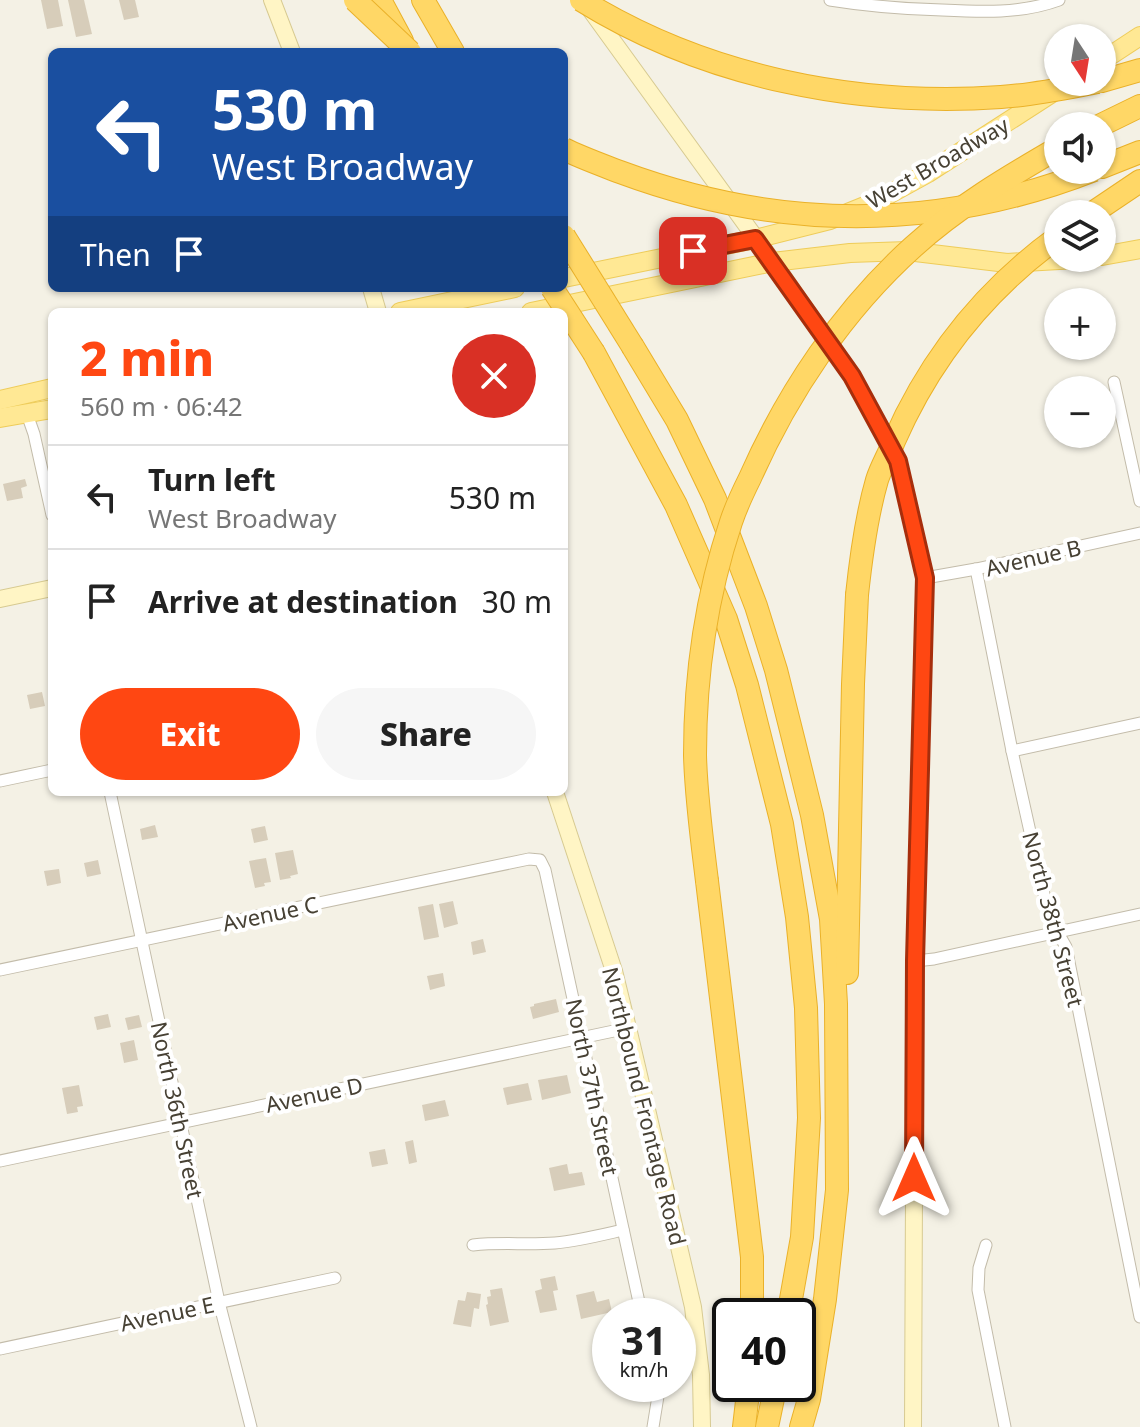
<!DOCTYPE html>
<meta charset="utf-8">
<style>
body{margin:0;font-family:"Noto Sans",sans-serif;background:#f6f6f6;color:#222;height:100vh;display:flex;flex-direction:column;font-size:30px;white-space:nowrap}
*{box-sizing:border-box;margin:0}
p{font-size:26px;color:#767676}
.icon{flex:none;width:44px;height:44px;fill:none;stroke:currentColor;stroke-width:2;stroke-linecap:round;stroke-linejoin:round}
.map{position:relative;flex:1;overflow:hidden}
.drawer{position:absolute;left:48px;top:308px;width:520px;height:488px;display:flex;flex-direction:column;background:#fff;border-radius:12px;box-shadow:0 2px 6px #0004}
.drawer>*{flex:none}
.banner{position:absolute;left:48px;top:48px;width:520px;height:244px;border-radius:12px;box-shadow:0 2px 6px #0004;background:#1a4fa0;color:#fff;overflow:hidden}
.needle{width:52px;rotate:168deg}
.buttons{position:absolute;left:1044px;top:24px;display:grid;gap:16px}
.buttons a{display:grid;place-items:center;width:72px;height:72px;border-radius:50%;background:#fff;box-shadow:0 2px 6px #0004;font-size:40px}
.speed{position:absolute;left:592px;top:1298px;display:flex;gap:16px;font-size:40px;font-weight:700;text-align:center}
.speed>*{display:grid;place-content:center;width:104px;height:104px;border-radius:50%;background:#fff;box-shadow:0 2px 6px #0004;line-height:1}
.speed small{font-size:20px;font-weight:400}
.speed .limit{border:4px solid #111;border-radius:12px;background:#fff;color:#111}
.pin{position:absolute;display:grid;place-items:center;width:68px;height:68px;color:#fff;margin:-34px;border-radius:16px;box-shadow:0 4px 12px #0006}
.me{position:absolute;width:88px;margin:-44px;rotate:0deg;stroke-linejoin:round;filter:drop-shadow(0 0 6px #0008)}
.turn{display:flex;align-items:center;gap:28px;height:168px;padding:0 32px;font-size:36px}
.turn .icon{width:104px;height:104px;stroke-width:2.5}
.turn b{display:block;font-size:56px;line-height:68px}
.then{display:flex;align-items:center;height:76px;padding:0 32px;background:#0003;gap:16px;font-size:30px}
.round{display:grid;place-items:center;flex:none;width:84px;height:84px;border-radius:42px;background:#f6f6f6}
.overview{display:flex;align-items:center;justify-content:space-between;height:136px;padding:0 32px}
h1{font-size:48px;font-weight:800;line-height:60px;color:#ff4712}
.cta{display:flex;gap:16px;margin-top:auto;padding:16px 32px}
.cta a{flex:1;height:92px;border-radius:48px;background:#ff4712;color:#fff;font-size:32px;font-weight:800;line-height:92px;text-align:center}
.cta a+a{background:#f6f6f6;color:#222}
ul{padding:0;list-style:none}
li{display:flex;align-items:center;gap:24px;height:104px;padding:0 32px;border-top:2px solid #e0e0e0}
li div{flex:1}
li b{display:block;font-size:30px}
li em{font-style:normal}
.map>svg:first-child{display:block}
</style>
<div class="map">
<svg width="1140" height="1427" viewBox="0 0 1140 1427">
<rect width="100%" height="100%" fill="#f4f1e5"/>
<!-- building -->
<g fill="#d7cdba">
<path d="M41,0H58L63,26L47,29Z"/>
<path d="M68,0H84L92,34L76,37Z"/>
<path d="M119,0H135L139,17L124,20Z"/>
<path d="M25,479L27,486L21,488L23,498L7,501L3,484Z"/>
<path d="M42,692L45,706L30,709L27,695Z"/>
<path d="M155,825L158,837L142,840L140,829Z"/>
<path d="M265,826L268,840L254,843L251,829Z"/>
<path d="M293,850L298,874L290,876L291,878L280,880L275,853Z"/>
<path d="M266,858L271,882L264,883L265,886L255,888L249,861Z"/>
<path d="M98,860L101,874L87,877L84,863Z"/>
<path d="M59,869L61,883L47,886L44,871Z"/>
<path d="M453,901L458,924L444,928L439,904Z"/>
<path d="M433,904L439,937L424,940L418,907Z"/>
<path d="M483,939L486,952L473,955L471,942Z"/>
<path d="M443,973L445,986L430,990L427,976Z"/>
<path d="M556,999L559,1012L533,1019L530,1007L534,1006V1004Z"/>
<path d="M108,1014L111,1027L97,1030L94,1017Z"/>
<path d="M139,1015L142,1027L128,1030L125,1018Z"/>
<path d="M134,1040L138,1060L124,1063L120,1043Z"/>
<path d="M567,1075L571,1093L542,1100L538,1080Z"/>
<path d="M528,1083L532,1100L507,1105L503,1088Z"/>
<path d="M79,1085L83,1106L77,1107L78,1112L67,1114L62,1088Z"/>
<path d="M445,1100L449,1116L425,1121L422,1105Z"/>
<path d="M413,1140L417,1162L409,1164L405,1142Z"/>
<path d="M385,1149L388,1164L372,1167L369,1152Z"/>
<path d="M567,1164L569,1174L582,1172L585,1185L554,1191L549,1168Z"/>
<path d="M555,1276L558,1290L553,1291L557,1310L540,1313L535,1291L542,1289L540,1279Z"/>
<path d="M502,1288L509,1322L490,1326L486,1305L488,1304L487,1297L491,1296L490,1290Z"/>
<path d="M594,1291L597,1302L609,1299L612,1312L581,1319L576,1295Z"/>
<path d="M467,1292L481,1294L479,1309L474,1308L471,1327L453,1324L458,1300L465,1301Z"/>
</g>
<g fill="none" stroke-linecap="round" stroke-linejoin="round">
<defs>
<g id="street">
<path d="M830,0C867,6 904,9 942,10C981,12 1021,14 1059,0"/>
<path d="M1114,382L1140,501"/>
<path d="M27,414L34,434L52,515"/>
<path d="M976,569L1012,751L1049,917L1066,947L1140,1317"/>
<path d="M925,578L976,569L1140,533"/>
<path d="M1012,751L1140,723"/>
<path d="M0,781L52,770"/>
<path d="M110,792L219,1302L251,1427"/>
<path d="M915,961L934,959L1140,914"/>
<path d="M0,970L529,859L540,860L545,870L642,1316"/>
<path d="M0,1161L628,1028"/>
<path d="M473,1245C500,1242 527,1245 555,1243C577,1241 601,1235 623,1230"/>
<path d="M986,1245L979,1268L978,1290L1005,1427"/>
<path d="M0,1349L335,1278"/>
<path d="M653,1427L659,1390L658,1384"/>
</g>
<g id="secondary">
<path d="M272,0L292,52"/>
<path d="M589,8L773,262L852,376L898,461L925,578L915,961L913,1427"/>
<path d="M371,288L378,312"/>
<path d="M0,599L52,588"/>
<path d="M555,792L614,971L628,1028L693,1307L701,1375L702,1427"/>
</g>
<g id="primary">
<path d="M1102,61L1140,36"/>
<path d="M1102,256L1140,249"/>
<path d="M564,278L755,239L830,220L877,201L928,173L1052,93"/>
<path d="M400,312L515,288"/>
<path d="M531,312L773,262L850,253L907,251L1007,263L1094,258"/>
<path d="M0,400L52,388"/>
<path d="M0,418L52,409"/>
</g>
<g id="highway">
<path d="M380,0L402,41"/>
<path d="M423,0L453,52"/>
<path d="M1102,81L1140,70"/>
<path d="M1099,126L1140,106"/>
<path d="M1102,167L1140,152"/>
<path d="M1091,214L1140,181"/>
<path d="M633,347L677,420L715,499L756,606L776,670L794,742L812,815L831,919L836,1004L837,1190L825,1299L809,1399L801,1427"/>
<path d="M594,353L676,505L726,619L747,685L782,824L797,917L806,1008L809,1118L802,1237L788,1316"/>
<path d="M707,881L752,1257V1316"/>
<path d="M847,973L853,684L857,595"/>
<path d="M744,1427L749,1384"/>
<path d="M767,1427L776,1384"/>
</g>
</defs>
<!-- street casing -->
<use href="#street" stroke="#c3bcaa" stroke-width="13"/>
<!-- secondary casing -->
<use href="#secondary" stroke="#d7ca91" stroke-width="18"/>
<!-- primary casing -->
<use href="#primary" stroke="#eecc5a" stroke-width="20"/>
<!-- highway casing -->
<use href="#highway" stroke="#eab129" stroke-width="24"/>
<!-- street -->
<use href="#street" stroke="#fff" stroke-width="11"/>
<!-- secondary -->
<use href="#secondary" stroke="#fff5c5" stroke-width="16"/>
<!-- primary -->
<use href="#primary" stroke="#ffe894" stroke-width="18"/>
<!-- highway -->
<use href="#highway" stroke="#ffd766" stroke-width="22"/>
<defs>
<g id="highway-bridge">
<path d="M355,0L410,52"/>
<path d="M581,0C705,77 856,107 1001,97C1034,95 1066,88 1098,82"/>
<path d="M564,149C582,158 602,165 620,172C779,231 936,232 1094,170"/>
<path d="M564,236L633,347"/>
<path d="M552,288L594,353"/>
<path d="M857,595C861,557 866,518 877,480C881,467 889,454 894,441C930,359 985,290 1058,237"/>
<path d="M707,881C702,840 696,797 695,755C695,676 706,597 731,522C736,507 743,492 750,478C788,392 843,310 913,247C957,207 1008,177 1058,148"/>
</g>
</defs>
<!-- highway-bridge casing -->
<use href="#highway-bridge" stroke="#eab129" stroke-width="24" stroke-linecap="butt"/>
<!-- highway-bridge -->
<use href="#highway-bridge" stroke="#ffd766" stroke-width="22"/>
</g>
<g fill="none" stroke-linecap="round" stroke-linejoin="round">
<defs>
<path id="route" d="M693,251L755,239L852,376L898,461L925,578L915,961L914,1178"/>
</defs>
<!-- route casing -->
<use href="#route" stroke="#a62e0c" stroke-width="20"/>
<!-- route -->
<use href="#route" stroke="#ff4712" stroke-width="14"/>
</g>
<g text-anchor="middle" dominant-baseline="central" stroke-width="8" stroke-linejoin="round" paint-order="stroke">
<!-- street labels -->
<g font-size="22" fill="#474134" stroke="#fff">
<text transform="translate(937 162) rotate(-30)">West Broadway</text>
<text transform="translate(1033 557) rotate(-13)">Avenue B</text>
<text transform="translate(270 913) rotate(-12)">Avenue C</text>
<text transform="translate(1054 919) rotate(75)">North 38th Street</text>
<text transform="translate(593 1087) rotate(78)">North 37th Street</text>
<text transform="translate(314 1094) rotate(-12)">Avenue D</text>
<text transform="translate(645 1106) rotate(76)">Northbound Frontage Road</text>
<text transform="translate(178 1110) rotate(78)">North 36th Street</text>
<text transform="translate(167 1313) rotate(-12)">Avenue E</text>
</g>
</g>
</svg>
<div class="buttons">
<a><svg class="needle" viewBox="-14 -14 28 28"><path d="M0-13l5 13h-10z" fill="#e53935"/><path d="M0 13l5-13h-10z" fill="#767676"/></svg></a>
<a><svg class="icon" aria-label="sound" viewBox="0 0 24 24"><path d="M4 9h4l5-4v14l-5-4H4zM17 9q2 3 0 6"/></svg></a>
<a><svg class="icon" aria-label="layers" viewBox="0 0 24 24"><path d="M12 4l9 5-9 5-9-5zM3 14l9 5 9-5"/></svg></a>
<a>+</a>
<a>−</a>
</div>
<div class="speed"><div>31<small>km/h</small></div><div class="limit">40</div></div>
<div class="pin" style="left:693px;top:251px;background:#d93025"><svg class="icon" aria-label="arrive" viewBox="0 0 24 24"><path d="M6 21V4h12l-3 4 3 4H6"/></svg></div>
<svg class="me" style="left:914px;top:1178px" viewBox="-20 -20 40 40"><path d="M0-17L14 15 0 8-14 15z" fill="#ff4712" stroke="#fff" stroke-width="4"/></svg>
<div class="banner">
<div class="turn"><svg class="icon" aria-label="left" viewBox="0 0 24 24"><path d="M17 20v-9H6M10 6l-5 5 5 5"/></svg><div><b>530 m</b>West Broadway</div></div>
<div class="then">Then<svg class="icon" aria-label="arrive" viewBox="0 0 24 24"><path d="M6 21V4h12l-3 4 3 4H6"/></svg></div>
</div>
<section class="drawer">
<div class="overview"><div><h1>2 min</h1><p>560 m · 06:42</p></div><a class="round" style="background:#d93025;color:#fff"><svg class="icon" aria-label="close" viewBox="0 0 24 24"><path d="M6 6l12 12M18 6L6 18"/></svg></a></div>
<ul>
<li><svg class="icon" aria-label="left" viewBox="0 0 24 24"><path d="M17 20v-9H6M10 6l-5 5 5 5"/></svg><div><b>Turn left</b><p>West Broadway</p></div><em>530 m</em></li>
<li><svg class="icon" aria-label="arrive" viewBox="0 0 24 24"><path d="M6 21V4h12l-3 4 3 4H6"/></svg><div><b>Arrive at destination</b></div><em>30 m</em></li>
</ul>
<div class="cta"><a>Exit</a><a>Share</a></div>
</section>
</div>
